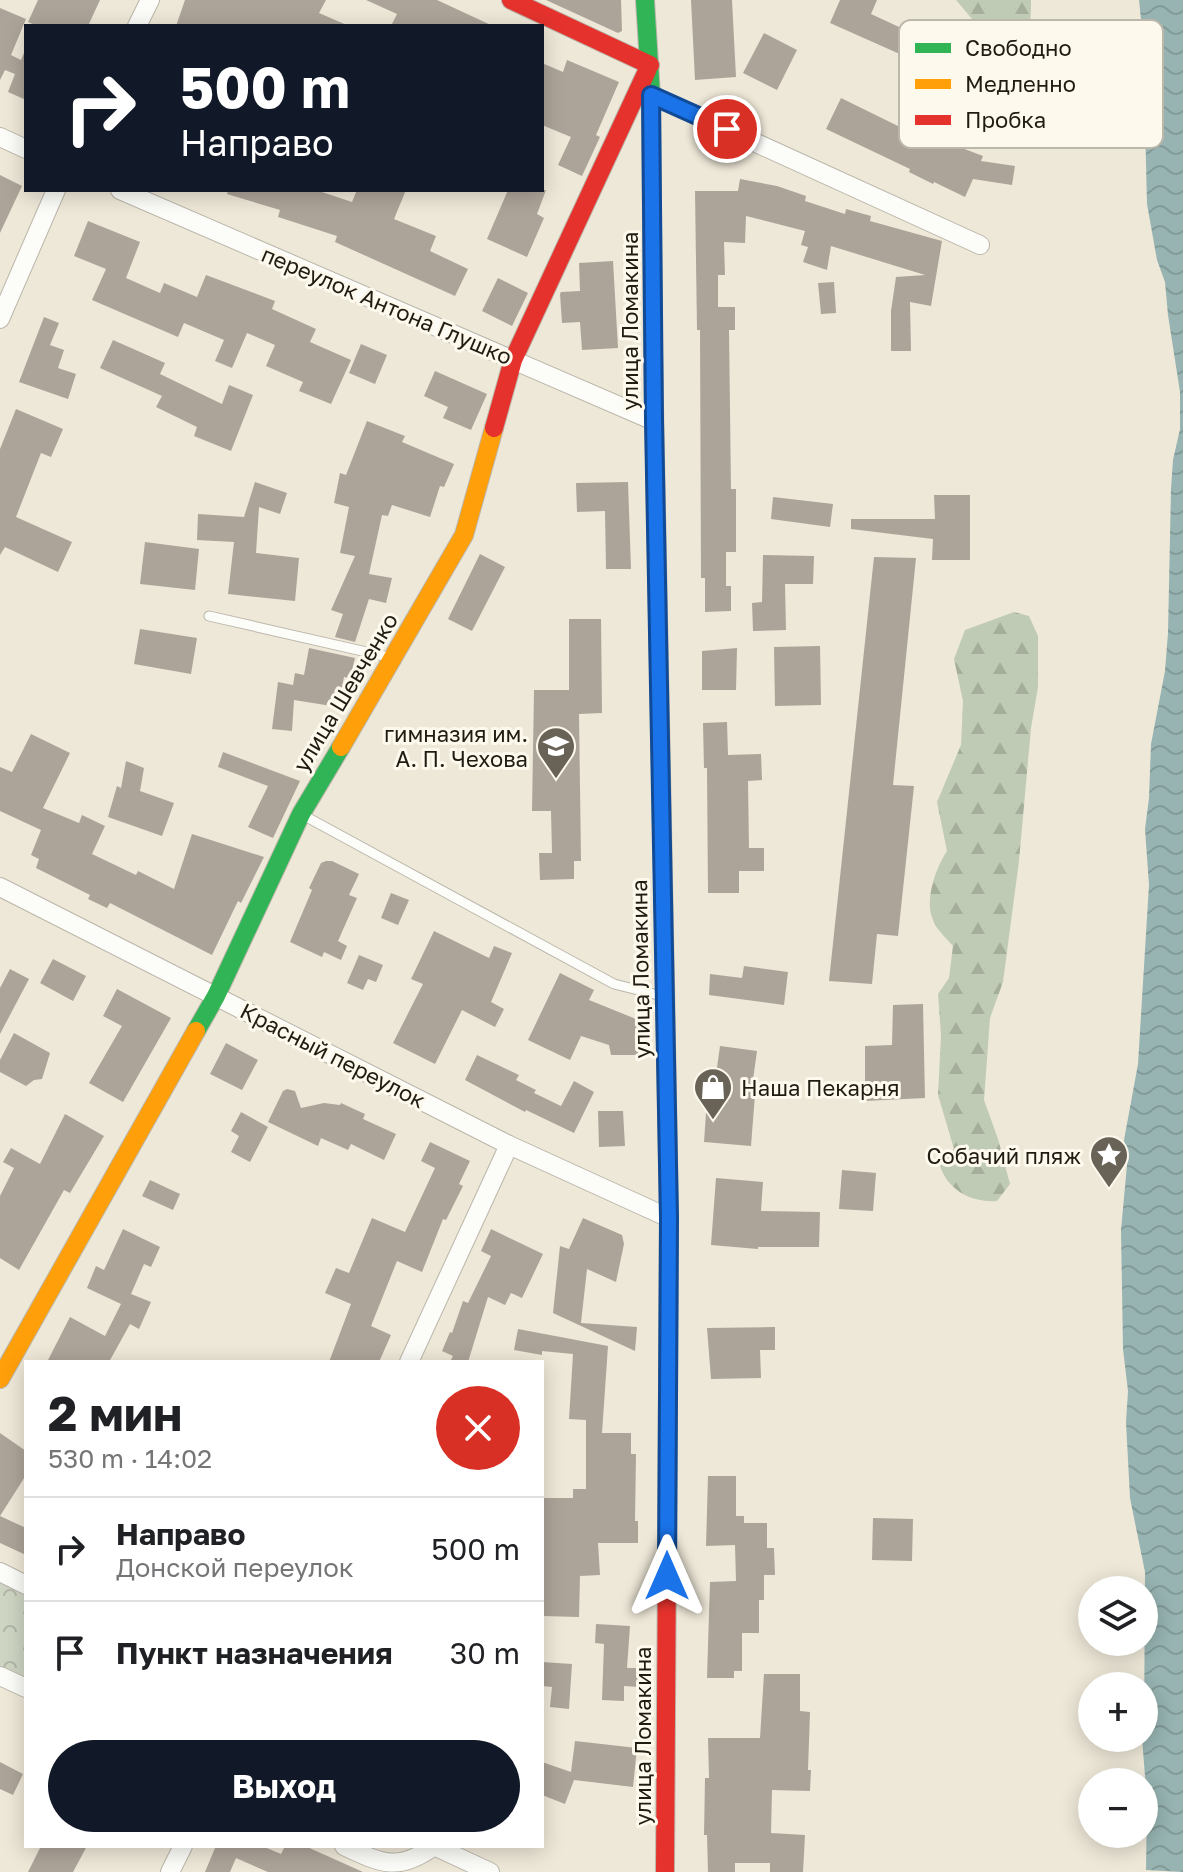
<!DOCTYPE html>
<html lang="ru">
<meta charset="utf-8">
<style>
body{margin:0;font-family:"Golos Text",sans-serif;background:#f6f6f6;color:#202124;height:100vh;display:flex;flex-direction:column;font-size:30px;white-space:nowrap}
*{box-sizing:border-box;margin:0}
p{font-size:26px;color:#757577}
.icon{flex:none;width:44px;height:44px;fill:none;stroke:currentColor;stroke-width:2;stroke-linecap:round;stroke-linejoin:round}
.map{position:relative;flex:1;overflow:hidden}
.sheet{position:absolute;left:24px;top:1360px;width:520px;height:488px;display:flex;flex-direction:column;background:#fff;border-radius:0px;box-shadow:0 4px 20px #0003}
.sheet>*{flex:none}
.hud{position:absolute;left:24px;top:24px;width:520px;height:168px;border-radius:0px;box-shadow:0 4px 20px #0003;background:#111827;color:#fff;overflow:hidden}
.fabs{position:absolute;left:1078px;top:1576px;display:grid;gap:16px}
.fabs a{display:grid;place-items:center;width:80px;height:80px;border-radius:50%;background:#fff;box-shadow:0 4px 20px #0003;font-size:40px}
.pin{position:absolute;display:grid;place-items:center;width:68px;height:68px;color:#fff;margin:-34px;border:4px solid #fff;border-radius:50%;box-shadow:0 2px 8px #0007}
.me{position:absolute;width:88px;margin:-44px;rotate:0deg;stroke-linejoin:round;filter:drop-shadow(0 0 6px #0008)}
.turn{display:flex;align-items:center;gap:28px;height:168px;padding:0 24px;font-size:36px}
.turn .icon{width:104px;height:104px;stroke-width:2.5}
.turn b{display:block;font-size:56px;line-height:68px}
.round{display:grid;place-items:center;flex:none;width:84px;height:84px;border-radius:42px;background:#f6f6f6}
.head{display:flex;align-items:center;justify-content:space-between;height:136px;padding:0 24px}
h1{font-size:48px;font-weight:700;line-height:60px}
.cta{display:flex;gap:16px;margin-top:auto;padding:16px 24px}
.cta a{flex:1;height:92px;border-radius:48px;background:#111827;color:#fff;font-size:32px;font-weight:700;line-height:92px;text-align:center}
ul{padding:0;list-style:none}
li{display:flex;align-items:center;gap:24px;height:104px;padding:0 24px;border-top:2px solid #e0e0e0}
li div{flex:1}
li b{display:block;font-size:30px}
li em{font-style:normal}
.map>svg:first-child{display:block}
</style>
<div class="map">
<svg width="1183" height="1872" viewBox="0 0 1183 1872">
<defs>
<pattern id="forest-firs" width="22" height="20" patternUnits="userSpaceOnUse" patternTransform="scale(2)"><rect width="22" height="20" fill="#c0cbb5"/><path d="M5 1l3.5 6h-7zM16 11l3.5 6h-7z" fill="#a5ae9b"/></pattern>
<pattern id="park-crowns" width="20" height="18" patternUnits="userSpaceOnUse" patternTransform="scale(2)"><rect width="20" height="18" fill="#ced5c3"/><path d="M2 6a3 3 0 1 1 6 0M12 15a3 3 0 1 1 6 0" fill="none" stroke="#b1b6a6"/></pattern>
<pattern id="water-waves" width="16" height="10" patternUnits="userSpaceOnUse" patternTransform="scale(2)"><rect width="16" height="10" fill="#97b4b2"/><path d="M0 5q4-4 8 0t8 0" fill="none" stroke="#829a98"/></pattern>
</defs>
<rect width="100%" height="100%" fill="#eee8d8"/>
<!-- forest -->
<g fill="url(#forest-firs)">
<path d="M956,0H1031C1031,22 1030,46 1010,58L995,46Z"/>
<path d="M1014,612L1029,616L1038,636V687L1031,728L1019,861L1003,982L990,1018L984,1100L998,1139L1010,1184L997,1201C971,1203 948,1190 940,1166L954,1149L938,1095L941,1035L938,994L949,978L953,946C946,938 937,930 933,920C924,901 936,867 947,851L937,802L961,745L963,701L954,659L965,630Z"/>
</g>
<!-- park -->
<path fill="url(#park-crowns)" d="M0,1582L26,1595V1680L0,1667Z"/>
<!-- water -->
<path fill="url(#water-waves)" d="M1139,0H1183V1872L1146,1870L1147,1801L1142,1738H1144L1145,1572L1130,1498L1126,1422L1128,1391L1123,1349L1121,1230L1127,1165L1124,1140L1138,1064L1149,885L1145,829L1149,798L1151,744L1165,671L1168,633L1171,489L1173,460L1180,429V392L1168,315L1165,282L1157,260L1147,204L1143,39Z"/>
<!-- building -->
<g fill="#ada499">
<path d="M38,0H100L88,26H37L28,22Z"/>
<path d="M185,0H326L319,13L349,26H176Z"/>
<path d="M366,0H437L493,26H391L397,14Z"/>
<path d="M546,0H621L622,31L618,33Z"/>
<path d="M691,0H732L736,77L695,80Z"/>
<path d="M840,0H877L871,14L912,33L902,55L830,23Z"/>
<path d="M0,8L26,19L11,55L21,60L26,48V100L8,92L15,74L5,70L0,80Z"/>
<path d="M764,33L797,50L777,90L743,73Z"/>
<path d="M567,60L619,82L596,135L600,137L582,176L558,165L571,137L542,125V63L563,72Z"/>
<path d="M919,85L943,97L934,113L962,127L954,145L983,156L981,161L1015,166L1012,185L973,179L965,197L934,182L933,184L909,172L910,169L826,129L841,98L898,126Z"/>
<path d="M0,175L22,186L0,233Z"/>
<path d="M740,179L777,186L806,196L805,201L845,214L846,209L871,216L870,221L942,241L931,306L910,302L911,351H891V311L896,277L925,275L831,246L827,270L803,262L808,247L801,245L805,231L746,216L745,243L724,242L725,275H718V307H735V330H729L731,489H736V552H726V586H731V611L705,612V578H701L700,330H697L695,191H738Z"/>
<path d="M228,190H316L352,202L357,190H406L394,219L436,236L430,251L468,269L455,296L335,242L337,236L278,217L280,210L227,194Z"/>
<path d="M508,190H546L537,214L544,218L527,257L487,239Z"/>
<path d="M88,221L140,242L126,278L160,293L164,283L197,297L206,275L275,301L272,309L316,329L310,342L351,360L331,404L299,391L303,382L266,366L275,345L247,333L232,368L215,361L224,340L184,323L178,337L92,300L106,269L74,256Z"/>
<path d="M613,261L618,348L582,350L580,322L562,323L560,294L561,292L580,291L579,263Z"/>
<path d="M498,278L528,293L512,326L482,311Z"/>
<path d="M834,282L836,313L821,314L818,283Z"/>
<path d="M44,317L59,323L50,345L64,350L58,368L76,374L68,399L19,382Z"/>
<path d="M113,340L165,363L160,374L222,404L229,385L253,395L231,451L194,436L197,427L156,407L162,396L100,368Z"/>
<path d="M361,344L387,355L375,384L349,373Z"/>
<path d="M435,371L487,394L471,430L443,418L448,407L424,396Z"/>
<path d="M16,409L63,429L51,457L41,453L16,517L72,542L58,572L5,547L0,555V449Z"/>
<path d="M367,421L405,436L402,442L454,464L444,487L440,486L430,517L392,505L388,516L382,515L369,574L392,578L386,603L369,599L355,642L335,637L343,614L331,610L355,556L340,553L349,507L334,503L340,473L346,475Z"/>
<path d="M255,482L287,493L280,514L259,507L256,553L299,558L295,601L228,594L234,542L197,540L198,514L244,517Z"/>
<path d="M628,482L631,569H606L605,511L577,512L576,483Z"/>
<path d="M934,495H970V560H932L933,539L851,529V519H935Z"/>
<path d="M773,497L833,504L830,527L771,519Z"/>
<path d="M145,542L199,549L195,590L140,584Z"/>
<path d="M480,554L505,567L472,631L448,619Z"/>
<path d="M763,555L814,556L813,584H785L786,630L753,631L752,603L762,602Z"/>
<path d="M874,557L916,558L893,785L914,786L898,936L877,934L872,984L829,981Z"/>
<path d="M569,619H601L602,713L579,714L581,861H574V879L540,880L539,853H552L551,811H532L534,690H569Z"/>
<path d="M140,629L197,638L191,674L134,664Z"/>
<path d="M820,646L821,705L775,706L774,647Z"/>
<path d="M309,648L355,658L350,678L344,677L338,707L294,700L292,731L272,729L278,682L293,685L295,673L304,675Z"/>
<path d="M737,648L736,690H702V651Z"/>
<path d="M727,722L728,755L761,754L762,780L748,781L749,848H764V871H739V893H708L707,768H704L703,723Z"/>
<path d="M31,734L70,753L43,808L79,823L82,815L105,826L92,854L136,875L138,871L174,889L192,834L264,857L241,903L238,901L212,955L110,903L107,908L88,899L90,895L36,868L39,859L31,855L41,830L0,811V767L12,772Z"/>
<path d="M223,752L300,781L273,838L248,827L268,786L218,767Z"/>
<path d="M126,761L144,768L140,791L174,803L162,836L108,817L117,786L121,788Z"/>
<path d="M326,861H332L359,874L349,895L357,898L338,941L347,946L341,960L324,952L322,957L290,942L312,890L309,888L321,863Z"/>
<path d="M391,893L409,900L398,925L381,918Z"/>
<path d="M434,931L489,958L494,946L512,953L491,1002L504,1009L495,1027L462,1010L435,1064L393,1043L423,984L411,979Z"/>
<path d="M359,955L383,965L376,982L368,979L363,990L347,983Z"/>
<path d="M53,959L86,976L73,1001L40,983Z"/>
<path d="M744,966L788,972L784,1005L709,995L710,974L742,978Z"/>
<path d="M10,969L29,979L0,1034V988Z"/>
<path d="M560,973L594,990L589,1000L636,1019L639,1025L638,1055H611L609,1045L581,1036L570,1060L528,1040Z"/>
<path d="M117,989L171,1018L123,1102L89,1083L122,1026L103,1016Z"/>
<path d="M923,1004L925,1098L865,1101V1046L892,1045L893,1005Z"/>
<path d="M14,1033L50,1053L42,1079L34,1080L26,1086L0,1072V1060Z"/>
<path d="M226,1043L258,1060L242,1090L210,1074Z"/>
<path d="M720,1046L757,1051L751,1094H755L751,1146L704,1142L706,1113H715L720,1075H716Z"/>
<path d="M477,1055L519,1075L516,1080L536,1090L534,1093L561,1106L574,1081L594,1092L574,1133L526,1110L525,1112L465,1080Z"/>
<path d="M287,1089L295,1091L301,1108L324,1103L340,1105L341,1103L365,1114L363,1119L396,1134L384,1160L351,1144L348,1150L321,1138L318,1146L268,1122L283,1091Z"/>
<path d="M598,1111H623L625,1146L599,1147Z"/>
<path d="M241,1112L268,1127L250,1162L231,1152L239,1136L231,1131Z"/>
<path d="M65,1114L104,1136L70,1193L64,1190L19,1270L0,1258V1196L14,1168L3,1162L11,1148L40,1164Z"/>
<path d="M430,1142L470,1161L459,1184L463,1186L446,1220L443,1219L422,1272L397,1261L371,1326L391,1335L379,1362H329L351,1304L325,1293L336,1268L349,1273L372,1218L405,1232L435,1168L421,1161Z"/>
<path d="M842,1170L876,1173L873,1211L839,1209Z"/>
<path d="M716,1178L763,1182L761,1211L820,1212L819,1247H758V1249L711,1245Z"/>
<path d="M150,1180L180,1194L173,1210L142,1196Z"/>
<path d="M583,1218L622,1235L624,1244L616,1282L587,1269L581,1323L637,1327L635,1351L553,1313L560,1246L569,1249Z"/>
<path d="M123,1229L160,1247L151,1267L144,1264L131,1294L151,1302L139,1329L130,1324L109,1362H47L70,1317L105,1336L121,1304L87,1288L96,1266L104,1270Z"/>
<path d="M491,1229L543,1254L522,1298L511,1293L505,1305L488,1297L468,1362H450L453,1356L442,1351L450,1332L452,1333L463,1301L468,1303L491,1256L481,1251Z"/>
<path d="M775,1327V1350H760L761,1378L711,1379L707,1328Z"/>
<path d="M518,1329L608,1346L602,1433H631V1454H636L635,1521H638V1543H598L600,1575L580,1576L579,1617L542,1616V1498H573V1489H586V1420L569,1419L573,1354L542,1351V1355L514,1350Z"/>
<path d="M0,1433L26,1451V1475L0,1516Z"/>
<path d="M708,1476H736V1516H744V1523H767V1548H774L775,1575H764V1600H759V1633H742V1671H734V1678H707L710,1582L736,1581L735,1545L706,1546Z"/>
<path d="M0,1516L26,1528V1555L0,1543Z"/>
<path d="M873,1518L913,1519L912,1561L872,1560Z"/>
<path d="M596,1624L630,1626L627,1668H640L639,1687L624,1686V1701L602,1700L604,1644L595,1643Z"/>
<path d="M542,1662L572,1664L569,1709L550,1707L552,1687L542,1686Z"/>
<path d="M764,1674H800V1711L810,1712L808,1770H811L810,1791L772,1790L771,1833L805,1835L803,1872H770V1863H735V1872H708L707,1835H704L705,1778H709L708,1738H760Z"/>
<path d="M575,1741L637,1748L633,1787L574,1780L565,1804L542,1795V1762L571,1772Z"/>
<path d="M0,1762L23,1774L13,1795L0,1789Z"/>
<path d="M41,1846H87L73,1872H28Z"/>
<path d="M209,1846H262L281,1854L285,1846H305L363,1872H268L236,1858L230,1872H205L215,1848Z"/>
</g>
<g fill="none" stroke-linecap="round" stroke-linejoin="round">
<defs>
<g id="lane">
<path d="M209,616L393,658"/>
<path d="M301,814L614,984L662,996"/>
</g>
<g id="street">
<path d="M137,26L150,0"/>
<path d="M651,95L980,245"/>
<path d="M0,137L26,149"/>
<path d="M120,190L654,421"/>
<path d="M0,319L56,190"/>
<path d="M0,887L509,1145L669,1218"/>
<path d="M409,1362L509,1145"/>
<path d="M0,1572L26,1585"/>
<path d="M0,1676L26,1688"/>
<path d="M344,1846C382,1864 399,1872 434,1846"/>
<path d="M434,1846L490,1872"/>
<path d="M170,1872L183,1846"/>
</g>
<g id="fast">
<path d="M645,0L651,95L653,352"/>
<path d="M665,984L669,1218L667,1553"/>
<path d="M196,1031L216,996L301,814L341,747"/>
</g>
<g id="slow">
<path d="M653,352L665,984"/>
<path d="M341,747L464,535L494,428"/>
<path d="M0,1379L196,1031"/>
</g>
<g id="jam">
<path d="M511,0L650,65"/>
<path d="M494,428L513,360L647,71"/>
<path d="M665,1872L667,1553"/>
</g>
</defs>
<!-- lane casing -->
<use href="#lane" stroke="#bbb6aa" stroke-width="11"/>
<!-- street casing -->
<use href="#street" stroke="#bbb6aa" stroke-width="20"/>
<!-- fast casing -->
<use href="#fast" stroke="#bbb6aa" stroke-width="20"/>
<!-- slow casing -->
<use href="#slow" stroke="#bbb6aa" stroke-width="20"/>
<!-- jam casing -->
<use href="#jam" stroke="#bbb6aa" stroke-width="20"/>
<!-- lane -->
<use href="#lane" stroke="#fcfcf9" stroke-width="9"/>
<!-- street -->
<use href="#street" stroke="#fcfcf9" stroke-width="18"/>
<!-- fast -->
<use href="#fast" stroke="#30b455" stroke-width="18"/>
<!-- slow -->
<use href="#slow" stroke="#ff9f0a" stroke-width="18"/>
<!-- jam -->
<use href="#jam" stroke="#e5322d" stroke-width="18"/>
</g>
<g fill="none" stroke-linecap="round" stroke-linejoin="round">
<defs>
<path id="route" d="M667,1576L669,1218L654,421L651,95L727,129"/>
</defs>
<!-- route casing -->
<use href="#route" stroke="#114b97" stroke-width="20"/>
<!-- route -->
<use href="#route" stroke="#1a73e8" stroke-width="14"/>
</g>
<!-- icons -->
<defs>
<symbol id="school-pin" viewBox="-11 -11 22 30"><path d="M0 17L-7.5 6A9.5 9.5 0 1 1 7.5 6Z" fill="#696357" stroke="#fef9ed"/><path d="M0-5L7-2L0 1L-7-2ZM-4 1L0 2.5L4 1V4Q0 6-4 4Z" fill="#fff"/></symbol>
<symbol id="shop-pin" viewBox="-11 -11 22 30"><path d="M0 17L-7.5 6A9.5 9.5 0 1 1 7.5 6Z" fill="#696357" stroke="#fef9ed"/><path d="M-5-2.5h2.3a2.7 3.5 0 0 1 5.4 0H5L5.5 6h-11ZM-1.5-2.5h3a1.5 2.3 0 0 0-3 0Z" fill="#fff"/></symbol>
<symbol id="sight-pin" viewBox="-11 -11 22 30"><path d="M0 17L-7.5 6A9.5 9.5 0 1 1 7.5 6Z" fill="#696357" stroke="#fef9ed"/><path d="M0-6L1.8-2.2L6-1.7L2.9 1.2L3.7 5.4L0 3.3L-3.7 5.4L-2.9 1.2L-6-1.7L-1.8-2.2Z" fill="#fff"/></symbol>
</defs>
<g fill-rule="evenodd">
<use href="#school-pin" x="534" y="724" width="44" height="60"/>
<use href="#shop-pin" x="691" y="1065" width="44" height="60"/>
<use href="#sight-pin" x="1087" y="1133" width="44" height="60"/>
</g>
<g text-anchor="middle" dominant-baseline="central" stroke-width="6" stroke-linejoin="round" paint-order="stroke">
<!-- street labels -->
<g font-size="22" fill="#211c12" stroke="#fef9ed">
<text transform="translate(387 305) rotate(23)">переулок Антона Глушко</text>
<text transform="translate(629 321) rotate(-90)">улица Ломакина</text>
<text transform="translate(345 692) rotate(-59)">улица Шевченко</text>
<text transform="translate(640 969) rotate(-91)">улица Ломакина</text>
<text transform="translate(333 1055) rotate(27)">Красный переулок</text>
<text transform="translate(642 1736) rotate(-90)">улица Ломакина</text>
</g>
<!-- poi labels -->
<g font-size="22" fill="#211c12" stroke="#fef9ed" text-anchor="end">
<text x="528" y="733">гимназия им.<tspan x="528" dy="25">А. П. Чехова</tspan></text>
<text x="741" y="1087" text-anchor="start">Наша Пекарня</text>
<text x="1081" y="1155">Собачий пляж</text>
</g>
</g>
<!-- legend -->
<rect x="899" y="20" width="264" height="128" rx="12" fill="#fef9ed" stroke="#bcb7ab" stroke-width="2"/>
<rect x="915" y="43" width="36" height="10" fill="#30b455"/>
<rect x="915" y="79" width="36" height="10" fill="#ff9f0a"/>
<rect x="915" y="115" width="36" height="10" fill="#e5322d"/>
<g font-size="22" fill="#211c12">
<text x="965" y="56">Свободно</text>
<text x="965" y="92">Медленно</text>
<text x="965" y="128">Пробка</text>
</g>
</svg>
<div class="fabs">
<a><svg class="icon" aria-label="layers" viewBox="0 0 24 24"><path d="M12 4l9 5-9 5-9-5zM3 14l9 5 9-5"/></svg></a>
<a>+</a>
<a>−</a>
</div>
<div class="pin" style="left:727px;top:129px;background:#d93025"><svg class="icon" aria-label="arrive" viewBox="0 0 24 24"><path d="M6 21V4h12l-3 4 3 4H6"/></svg></div>
<svg class="me" style="left:667px;top:1576px" viewBox="-20 -20 40 40"><path d="M0-17L14 15 0 8-14 15z" fill="#1a73e8" stroke="#fff" stroke-width="4"/></svg>
<div class="hud">
<div class="turn"><svg class="icon" aria-label="right" viewBox="0 0 24 24"><path d="M7 20v-9h11M14 6l5 5-5 5"/></svg><div><b>500 m</b>Направо</div></div>
</div>
<section class="sheet">
<div class="head"><div><h1>2 мин</h1><p>530 m · 14:02</p></div><a class="round" style="background:#d93025;color:#fff"><svg class="icon" aria-label="close" viewBox="0 0 24 24"><path d="M6 6l12 12M18 6L6 18"/></svg></a></div>
<ul>
<li><svg class="icon" aria-label="right" viewBox="0 0 24 24"><path d="M7 20v-9h11M14 6l5 5-5 5"/></svg><div><b>Направо</b><p>Донской переулок</p></div><em>500 m</em></li>
<li><svg class="icon" aria-label="arrive" viewBox="0 0 24 24"><path d="M6 21V4h12l-3 4 3 4H6"/></svg><div><b>Пункт назначения</b></div><em>30 m</em></li>
</ul>
<div class="cta"><a>Выход</a></div>
</section>
</div>
